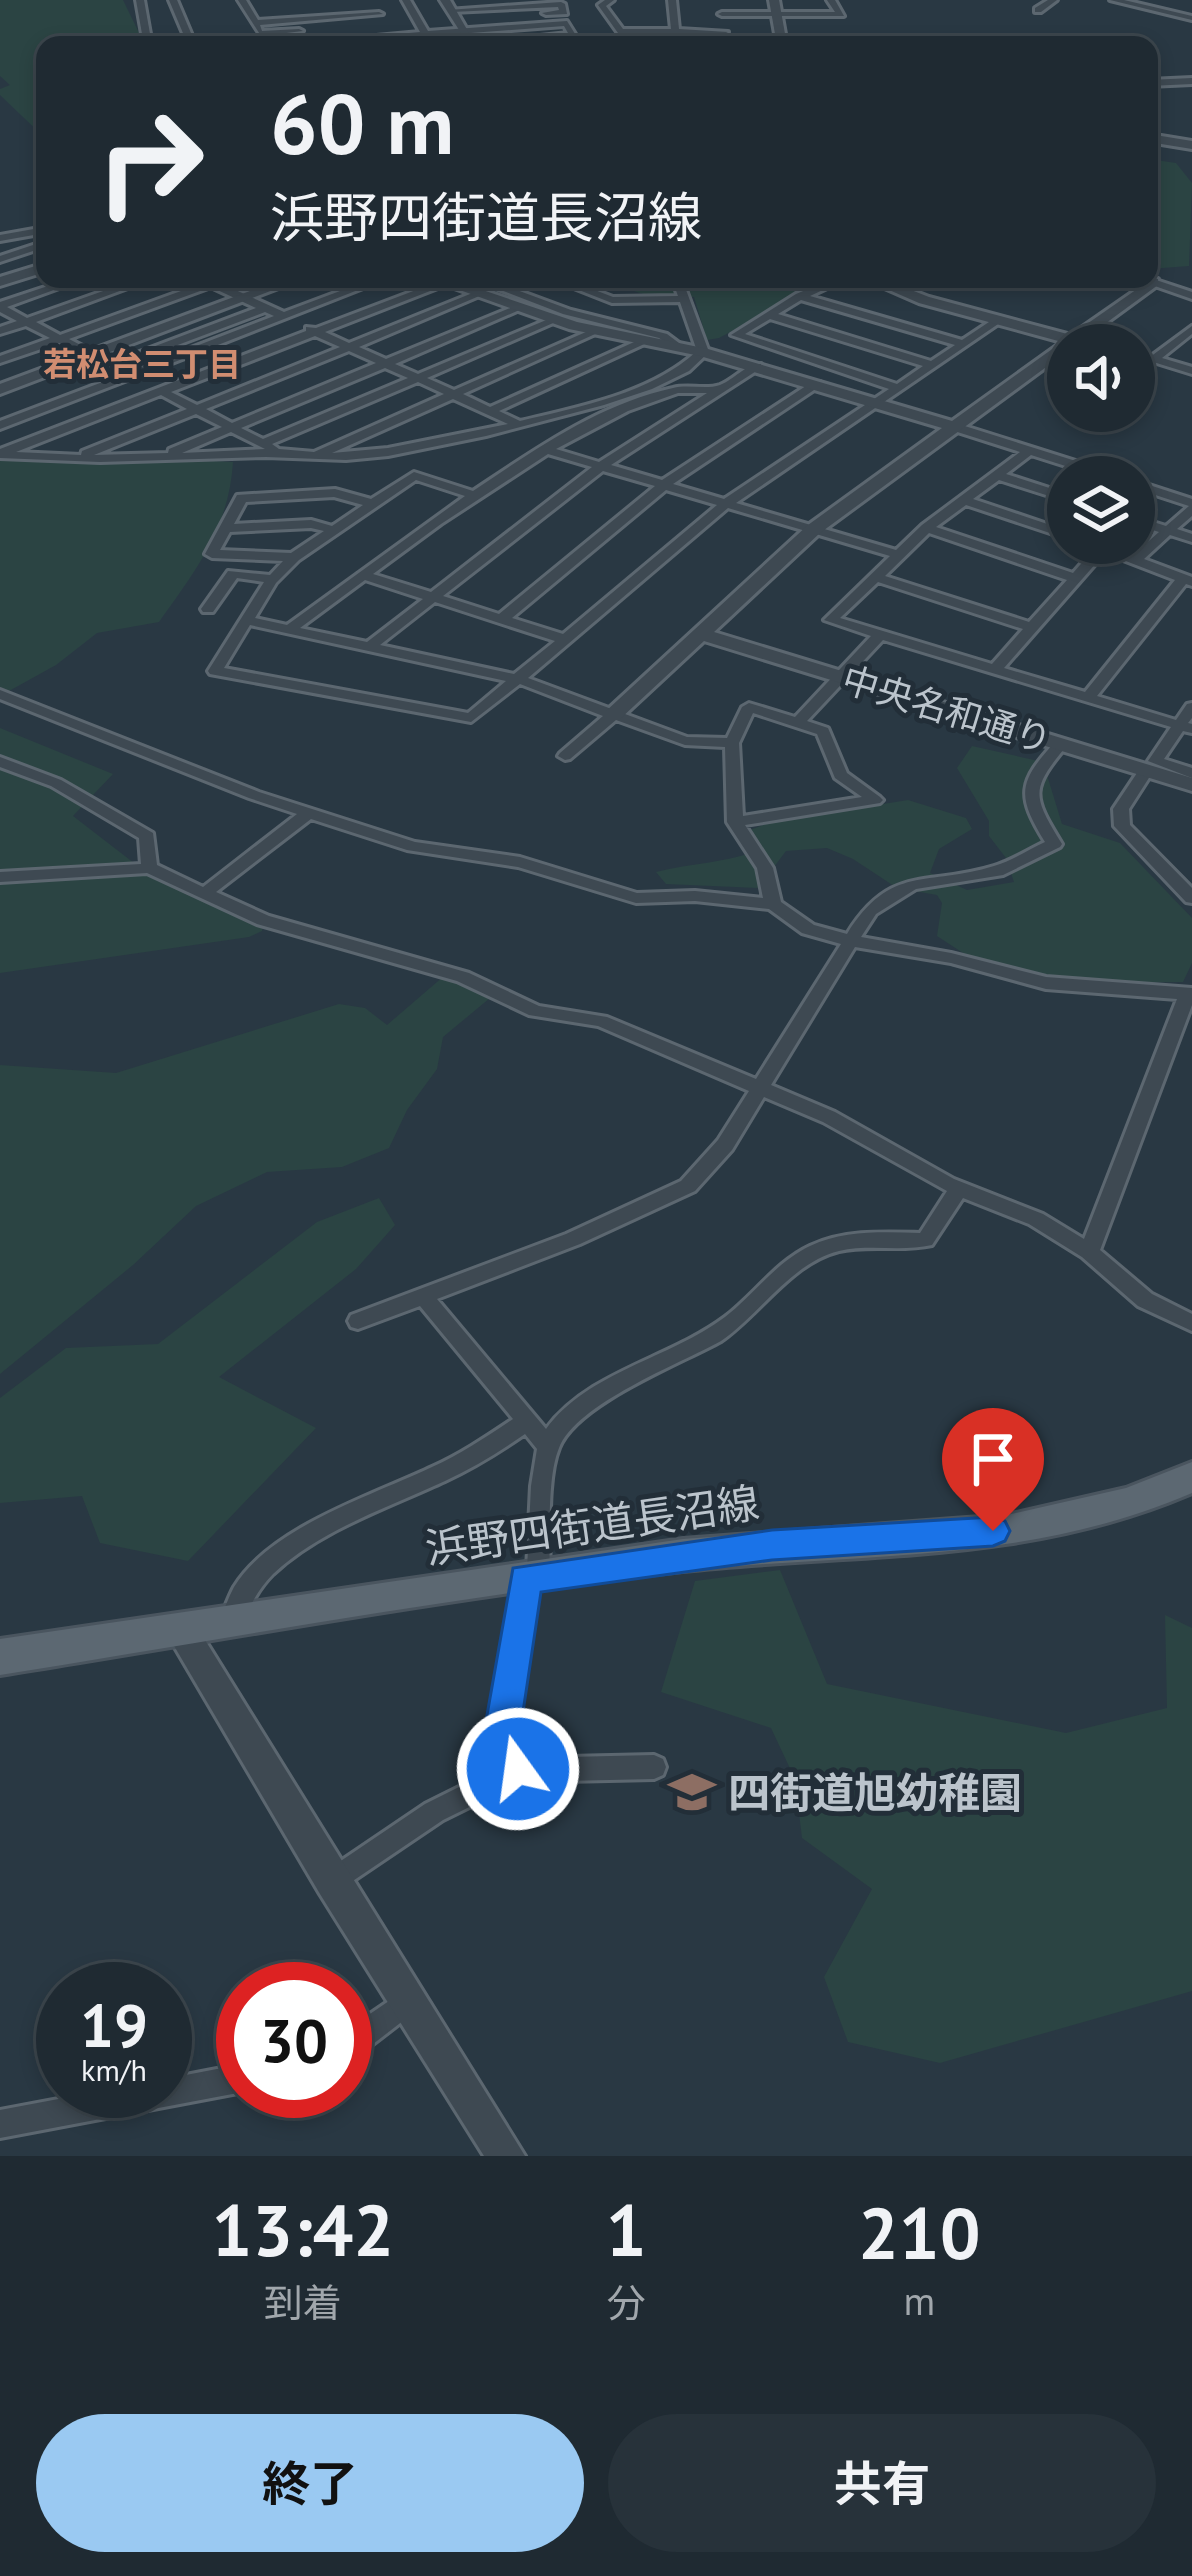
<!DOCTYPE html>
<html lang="ja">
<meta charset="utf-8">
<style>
body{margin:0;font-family:"PT Sans","Noto Sans JP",sans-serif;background:#27323a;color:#f1f3f6;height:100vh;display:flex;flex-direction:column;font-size:45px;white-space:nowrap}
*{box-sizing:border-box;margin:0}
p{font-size:39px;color:#a1a7ac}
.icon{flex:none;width:66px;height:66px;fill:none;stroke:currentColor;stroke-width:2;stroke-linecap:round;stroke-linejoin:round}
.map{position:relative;height:2156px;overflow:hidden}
.sheet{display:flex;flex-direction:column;background:#1f2a32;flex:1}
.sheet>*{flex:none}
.banner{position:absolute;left:36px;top:36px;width:1122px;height:252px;border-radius:24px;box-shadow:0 6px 18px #0003,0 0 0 3px #3c464d;background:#1f2a32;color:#f1f3f6;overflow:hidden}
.controls{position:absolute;left:1047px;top:324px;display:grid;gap:24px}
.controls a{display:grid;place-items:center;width:108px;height:108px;border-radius:50%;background:#1f2a32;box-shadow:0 6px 18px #0003,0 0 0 3px #3c464d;font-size:60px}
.speed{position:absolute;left:36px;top:1962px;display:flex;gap:24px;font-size:60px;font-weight:700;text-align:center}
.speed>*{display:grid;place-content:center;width:156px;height:156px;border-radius:50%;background:#1f2a32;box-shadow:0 6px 18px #0003,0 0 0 3px #3c464d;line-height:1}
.speed small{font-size:30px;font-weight:400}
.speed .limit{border:18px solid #d22;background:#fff;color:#111}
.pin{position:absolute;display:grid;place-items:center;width:102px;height:102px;color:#fff;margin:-123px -51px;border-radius:50% 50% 50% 0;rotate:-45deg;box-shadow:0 0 12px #0007}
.pin .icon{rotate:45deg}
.me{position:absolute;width:132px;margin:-66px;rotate:346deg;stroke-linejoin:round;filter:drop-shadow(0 0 9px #0008)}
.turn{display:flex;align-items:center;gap:42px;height:252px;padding:0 36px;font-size:54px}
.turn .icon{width:156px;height:156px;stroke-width:2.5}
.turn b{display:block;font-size:84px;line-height:102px}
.eta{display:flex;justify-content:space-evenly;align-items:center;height:204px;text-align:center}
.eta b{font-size:72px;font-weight:700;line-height:84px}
.cta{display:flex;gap:24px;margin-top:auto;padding:24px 36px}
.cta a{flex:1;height:138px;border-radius:72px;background:#9ac9f2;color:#111;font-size:48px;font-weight:700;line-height:138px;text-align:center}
.cta a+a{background:#27323a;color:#f1f3f6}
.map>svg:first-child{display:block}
</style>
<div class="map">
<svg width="1192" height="2156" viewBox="0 0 1192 2156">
<rect width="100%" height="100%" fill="#293843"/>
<!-- green -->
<g fill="#2b4443">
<path d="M0,0H123L145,45H45V138L0,95V89L10,85L0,76Z"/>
<path d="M1149,159L1176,163L1192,183L1189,266L1149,269Z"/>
<path d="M598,279H830L719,338L707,340L694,297L643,294Z"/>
<path d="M0,458C78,464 155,457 233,462C229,528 196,570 159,622L97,633L56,665L0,696Z"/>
<path d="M0,728L113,774L73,816L156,880L263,926L262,931L249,937L0,973Z"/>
<path d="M972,746L1043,762L1062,824L1120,843L1192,918V963L1183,982L1075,983L983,966L937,936L942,903L937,895L897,888L853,859L827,848L786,851L758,888L666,884L656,872C691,863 728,863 761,849L747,831L771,822L908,800L966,818L972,829L939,849L930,873L967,890L1014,882L1006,858L989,836V821L957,768Z"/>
<path d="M444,976L490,998L443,1037L437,1069L407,1110L389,1148L342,1167L267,1172L196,1206L133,1265L0,1374V1065L116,1073L339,1004L365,1008L387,1025Z"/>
<path d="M379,1198L395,1225L356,1269L219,1377L316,1428L188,1561L100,1543L82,1496L0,1503V1398L66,1348L158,1344L317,1222Z"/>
<path d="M780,1570L827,1684L1066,1733L1167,1708L1165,1615L1192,1628V1991L940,2063L848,2042L824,1977L872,1889L802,1838L795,1779L771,1728L661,1692L695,1581Z"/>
</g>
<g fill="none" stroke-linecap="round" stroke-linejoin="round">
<defs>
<g id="minor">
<path d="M136,0H144L152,45H144Z"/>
<path d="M169,0H177L196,45H188Z"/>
<path d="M238,0H246L258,20L379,12L383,14L260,25L262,31L299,29L303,31L261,36Z"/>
<path d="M402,0H410L428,31L567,21L582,45H574L570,38L516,41L512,39L568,33L564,26L431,36L433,40L429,42L423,37L278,45L420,32Z"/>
<path d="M605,0H614L606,6L623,29H671L668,0H676L679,29L728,32L724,34L618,33L598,5Z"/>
<path d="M827,0H835L844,16H722L718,14L722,12H835Z"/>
<path d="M1048,0H1057L1041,12H1035V8Z"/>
<path d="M1110,0H1124L1192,16V20Z"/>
<path d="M561,2L565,4L567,14L546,15L542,13L559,10L558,7L452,12L448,10Z"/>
<path d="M1192,78V84L1149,86V80Z"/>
<path d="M45,227V233L0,241V235Z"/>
<path d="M45,241V247L0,262V256Z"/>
<path d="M69,279H84L7,307L27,318L137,279H152L36,322L60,335L203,283L197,279L220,280V283L284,312L372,279H386L139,376L138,379H130L0,429V421L121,375L59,343L0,363V356L50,338L26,326L0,334V327L17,321L0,312V302ZM211,287L256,308L113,362L69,339ZM265,312L274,316L131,371L122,366Z"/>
<path d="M445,279L449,282L448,284L325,332L349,343L475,292L484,294L359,347L386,359L515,306L524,308L395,364L418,374L551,318L560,320L427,378L454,390L595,328L604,330L463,394L490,407L643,338L653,340L499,411L520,421C579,407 652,393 697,351L680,302L612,303L551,279H566L613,297L678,296L672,279H682L709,352L689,371L652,389L604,405L486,436L388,456L346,460L266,457L100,462L0,458V449L306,331V327L316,328ZM315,336L340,347L197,405L171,392ZM349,351L376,363L232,423L206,409ZM385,368L408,378L263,439L241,428ZM418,382L444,394L314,452L279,449L272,444ZM161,395L187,409L82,451L81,455L16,452ZM453,399L508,424L388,448L332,453ZM196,414L222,427L169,449L168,453L94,455ZM231,432L265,449L182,453Z"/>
<path d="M472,279H487L571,310L667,334L683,346L673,348L659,338L563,314Z"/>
<path d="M832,279H846L810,296L962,340L995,318L1004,320L736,503L896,550L922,525L1020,452L948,429V423L952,422L1117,474L1119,477H1100L1031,455L1006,474L1068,494V502L999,480L973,499L1068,531V539L966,505L936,527L1073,573L1094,549L1091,543L1108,544L1133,555L1159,532L1134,524V516L1166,526L1189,506L1134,488V480L1192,499V516L1177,529L1192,534V542L1170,535L1144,559L1192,577V586L1186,584L1097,696L1176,720L1187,704L1192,703V718L1188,723L1192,724V733L1183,731L1164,759L1192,768V778L1148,761L1171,727L883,640L807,721L828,728L847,773L880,797L883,800L880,803L745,825L773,868L781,902L814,925L847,934C891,863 927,887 994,866C1011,861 1028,850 1045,842C1016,795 1018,782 1056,741H1066L1068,744C1031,789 1031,794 1062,844L1060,847L1003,875L916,889L876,914L861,937L951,953L1046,977L1192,988V1005L1100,1250L1152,1294L1192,1314V1331L1138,1306L1082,1257L1029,1224L963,1198L932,1245C902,1252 869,1244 839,1251C791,1263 760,1314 721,1341C679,1364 576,1404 559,1448C546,1479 551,1542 549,1578L546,1585L535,1587L514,1732L525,1758L654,1755L663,1759L666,1767L663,1775L654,1779L520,1782L443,1820L332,1895L323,1891L319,1882L323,1873L425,1804L503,1765L490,1732L514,1579L517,1572L527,1570L531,1486L537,1449L525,1434C499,1452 473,1468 445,1481C387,1508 320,1530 273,1574C256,1591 249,1609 239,1629L231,1632L223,1629L219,1622C224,1611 228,1598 234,1587C271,1527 371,1496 432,1467C461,1454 486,1437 513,1419L420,1306L358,1329L351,1327L348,1321L351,1315L566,1234L681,1181L718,1140L749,1091L598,1026L529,1015L457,981L257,924L147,873L0,882V872L141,864L139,838L51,786L0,767V757L61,780L153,833L157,865L203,887L297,814L249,798L0,699V690L259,792L415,842L520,857L637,893L695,891L763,898L757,868L727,822L725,747L685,745L616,720L570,759L565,760L558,756L560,753L603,716L520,684L471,722L210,674L208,671L264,582L237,578L213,612H203L201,609L228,571L270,575L283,561L212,558L205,554L237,495L335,489L371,499L414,472L473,491C534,450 599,404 673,388C688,384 706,390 720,385C735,379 744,365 761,364V368L611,465L662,480L812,382H820V386L673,484L724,499L889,389L731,335L796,294ZM801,300L955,345L931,361L778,314ZM770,319L923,366L897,384L745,334ZM678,393H707L599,462L556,449L628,411ZM548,454L592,467L431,592L373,574L441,524ZM603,471L655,486L499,614L443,596ZM416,480L465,496L287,625L255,618L276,583L299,560ZM666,490L717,505L563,634L512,618ZM334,497L363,505L332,526L311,520L234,524L246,502ZM728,508L890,556L824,620L871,636L795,717L749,703L742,707L727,738L687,737L528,678ZM311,528L324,531L291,553L220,550L230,532ZM929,533L1067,580L1029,622L885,576ZM1105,553L1175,580L1085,692L1004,668ZM365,580L423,599L367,642L300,628ZM878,582L1023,629L992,664L840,618ZM435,602L555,641L514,674L380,645ZM250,625L506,681L468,713L224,668ZM753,713L817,734L835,778L862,797L743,816L739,743ZM311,819L407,850L518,867L636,903L695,901L769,909L802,933L841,944L756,1079L607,1017L539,1006L469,973L269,916L216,892ZM855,947L951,963L1046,989L1177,999L1084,1239L1043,1214L954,1179L835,1112L771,1085ZM764,1097L823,1122L947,1191L920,1233C883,1232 844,1230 810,1246C776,1262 755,1294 725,1317C669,1359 589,1371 546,1429L437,1299L580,1244L695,1191L732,1150Z"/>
<path d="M1153,279L1192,292V299L1149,284V280Z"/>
<path d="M1192,326V334L1162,358L1192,367V374L1150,361V357Z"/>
<path d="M1146,765L1154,770L1129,809L1130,825L1192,888V903L1186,902L1114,826L1113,809L1141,767Z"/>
<path d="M408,1988L417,1992L421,2001L417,2010L355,2058L345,2062V2031Z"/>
<path d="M243,2064V2092L0,2138V2110L101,2091H165V2079Z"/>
</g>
<g id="tertiary">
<path d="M440,0H450L469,33H461Z"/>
<path d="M769,0H779L787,45H777Z"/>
<path d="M1149,134L1192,141V149L1149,142Z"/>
<path d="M45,263V272L0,286V277Z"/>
<path d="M1153,278L1158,279V285L1076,345H1068V351L820,533L714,632L1192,778V791L704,641L620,719H606V711L808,525L942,428L700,356L569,329L429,279H450L577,322L708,349L952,421L1062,342L919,303L864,279H883L929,297L1071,335Z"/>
<path d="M282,279H302L0,394V384Z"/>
<path d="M181,1615L192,1619L525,2156H484L320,1894L170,1639L166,1629L170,1619Z"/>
</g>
<path id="primary" d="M1192,1462V1493C1025,1565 859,1552 683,1571C454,1596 227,1639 0,1675V1639L683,1539L1007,1515L1126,1488Z"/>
</defs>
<!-- minor casing -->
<use href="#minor" stroke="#5c6770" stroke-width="6"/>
<!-- tertiary casing -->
<use href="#tertiary" stroke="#5c6770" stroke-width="6"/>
<!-- primary casing -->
<use href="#primary" stroke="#4a555f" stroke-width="6"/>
<!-- minor -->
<use href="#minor" fill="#3e4952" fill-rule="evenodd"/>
<!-- tertiary -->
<use href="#tertiary" fill="#3e4952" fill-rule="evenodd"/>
<!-- primary -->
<use href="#primary" fill="#5c6872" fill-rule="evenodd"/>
</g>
<!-- route -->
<path fill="#1a73e8" stroke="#114b97" stroke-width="3" d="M993,1517L1005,1521L1010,1531L1005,1541L993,1546L772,1560L541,1592L520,1732L537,1769L532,1782L518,1787L505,1782L484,1732L513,1568L772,1530Z"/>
<!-- icons -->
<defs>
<symbol id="school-bare" viewBox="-9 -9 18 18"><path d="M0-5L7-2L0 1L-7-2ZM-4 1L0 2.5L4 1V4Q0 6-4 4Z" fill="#8d6e63" stroke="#222e38" stroke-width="2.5" paint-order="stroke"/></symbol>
</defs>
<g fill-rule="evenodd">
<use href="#school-bare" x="659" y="1759" width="66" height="66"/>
</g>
<g text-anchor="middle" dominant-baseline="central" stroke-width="10" stroke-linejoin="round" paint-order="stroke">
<!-- far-neighbourhood labels -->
<g font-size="33" font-weight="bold" fill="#d18d71" stroke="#222e38">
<text x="142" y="363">若松台三丁目</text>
</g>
<!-- street labels -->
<g font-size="36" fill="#bbc4cc" stroke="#222e38">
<text transform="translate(947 709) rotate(17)">中央名和通り</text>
</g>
<!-- near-street labels -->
<g font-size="42" fill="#bbc4cc" stroke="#222e38">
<text transform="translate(592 1525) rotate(-8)">浜野四街道長沼線</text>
</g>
<!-- near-poi labels -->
<g font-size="42" font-weight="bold" fill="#bbc4cc" stroke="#222e38" text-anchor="start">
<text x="728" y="1792">四街道旭幼稚園</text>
</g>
</g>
</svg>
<div class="controls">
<a><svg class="icon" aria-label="sound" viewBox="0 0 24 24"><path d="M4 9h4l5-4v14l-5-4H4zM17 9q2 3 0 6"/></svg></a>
<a><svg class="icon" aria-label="layers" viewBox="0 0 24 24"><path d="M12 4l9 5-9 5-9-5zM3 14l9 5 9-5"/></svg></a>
</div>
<div class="speed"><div>19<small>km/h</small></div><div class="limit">30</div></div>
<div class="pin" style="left:993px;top:1531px;background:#d93025"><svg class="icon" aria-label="arrive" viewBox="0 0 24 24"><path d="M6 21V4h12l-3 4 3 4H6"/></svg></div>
<svg class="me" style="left:518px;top:1769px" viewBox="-20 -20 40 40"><circle r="17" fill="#1a73e8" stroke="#fff" stroke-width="3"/><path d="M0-11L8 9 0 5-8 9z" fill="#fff"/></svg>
<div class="banner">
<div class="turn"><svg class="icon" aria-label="right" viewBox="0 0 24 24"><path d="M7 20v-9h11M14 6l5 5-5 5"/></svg><div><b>60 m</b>浜野四街道長沼線</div></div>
</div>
</div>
<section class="sheet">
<div class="eta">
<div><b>13:42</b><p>到着</p></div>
<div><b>1</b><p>分</p></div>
<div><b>210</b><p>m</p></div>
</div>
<div class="cta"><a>終了</a><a>共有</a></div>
</section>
